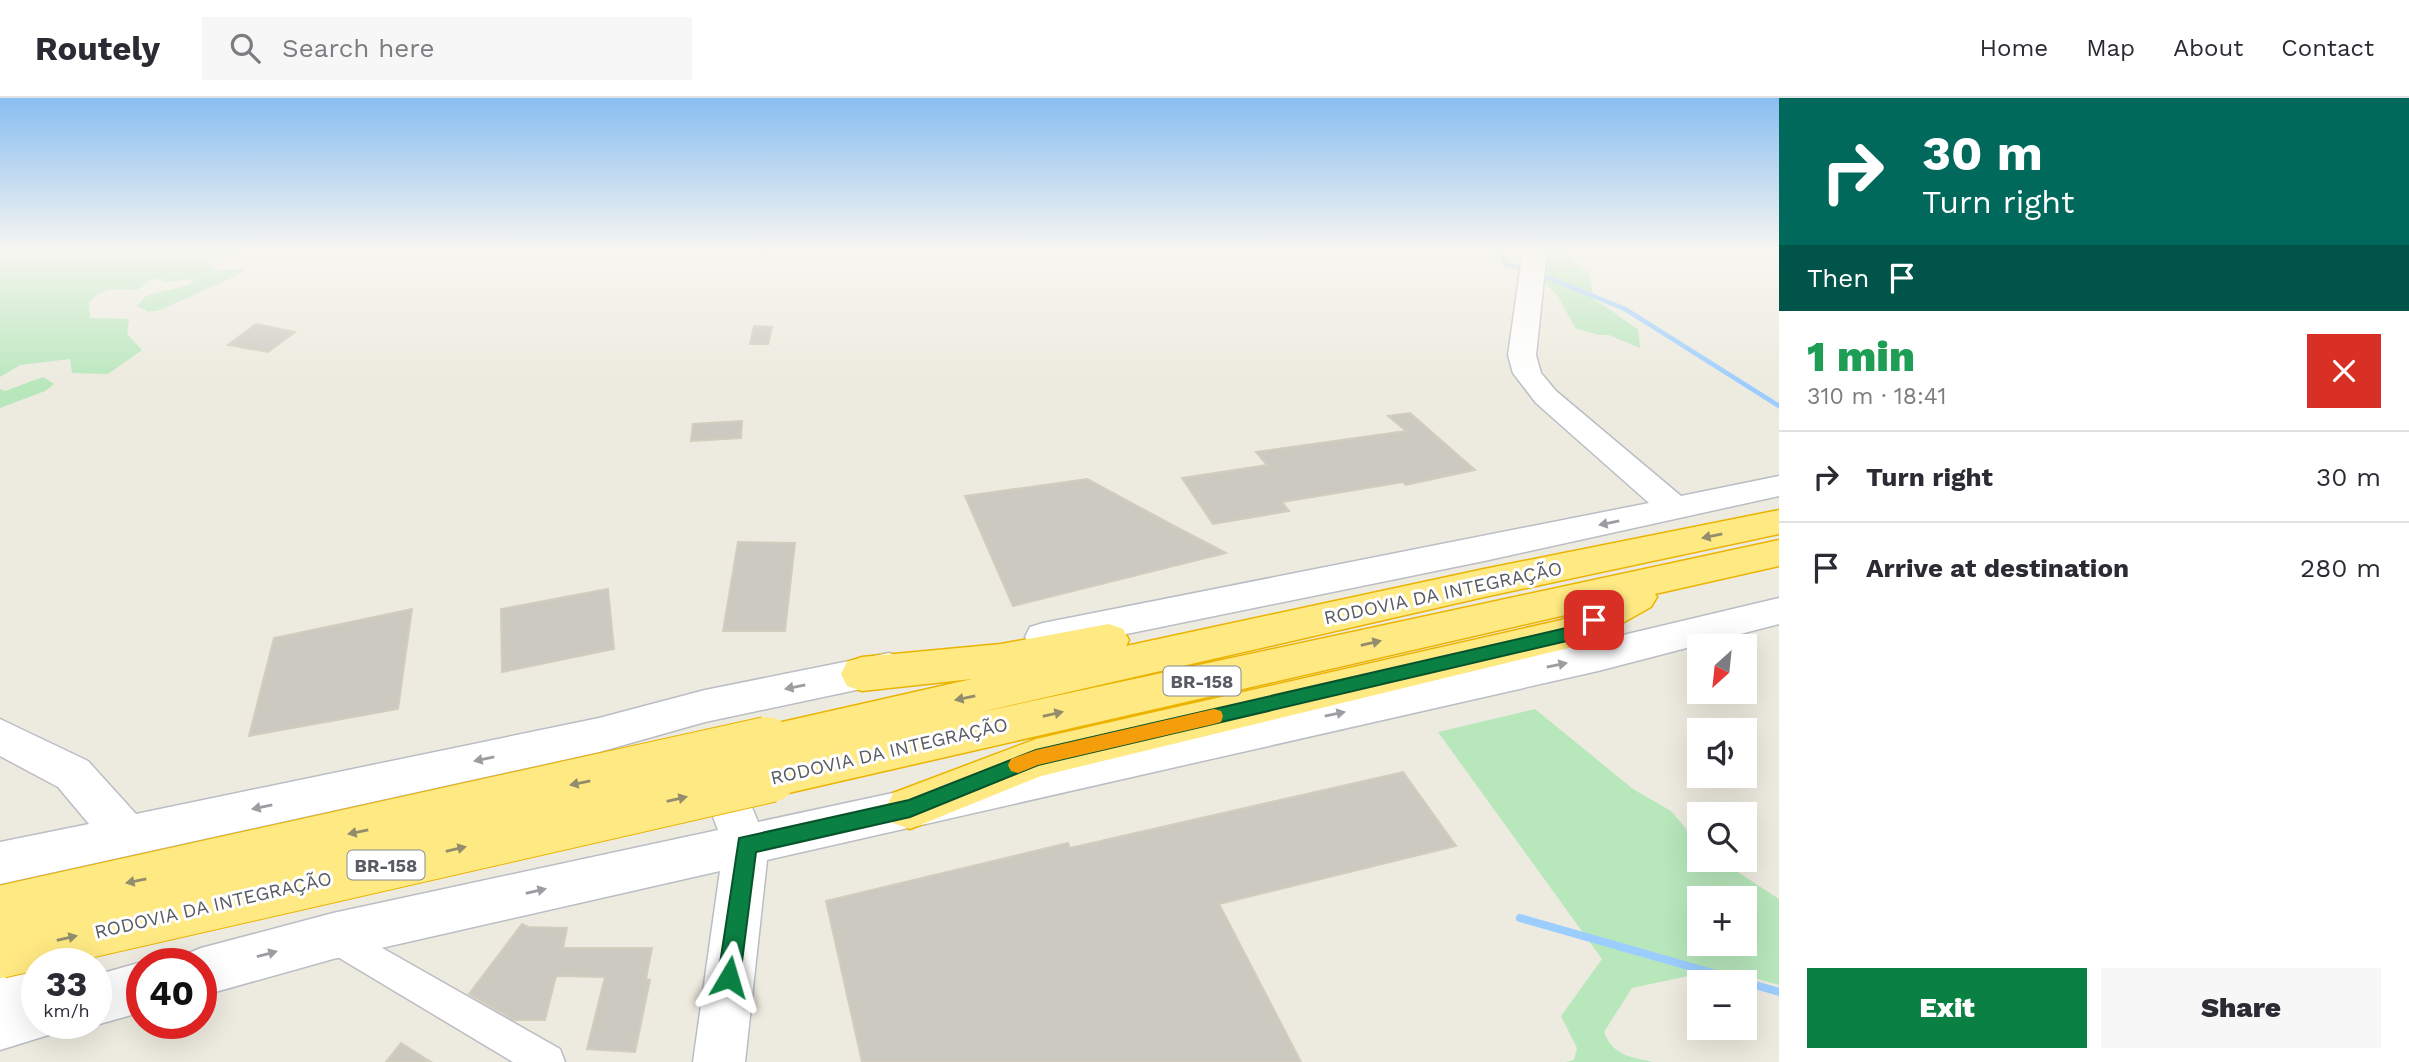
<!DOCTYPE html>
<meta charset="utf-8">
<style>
body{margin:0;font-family:"Work Sans",sans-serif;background:#f7f7f7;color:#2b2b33;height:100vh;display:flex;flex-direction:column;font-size:26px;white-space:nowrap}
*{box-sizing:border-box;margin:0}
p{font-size:23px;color:#7c7c81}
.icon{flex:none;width:38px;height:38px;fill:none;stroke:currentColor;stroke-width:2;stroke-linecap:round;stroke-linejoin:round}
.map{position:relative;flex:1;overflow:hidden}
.details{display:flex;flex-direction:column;background:#fff;width:630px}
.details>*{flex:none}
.guide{background:#00695c;color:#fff;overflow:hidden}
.needle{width:46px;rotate:207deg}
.controls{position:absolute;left:1687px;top:536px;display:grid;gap:14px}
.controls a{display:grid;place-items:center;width:70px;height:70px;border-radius:0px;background:#fff;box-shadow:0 7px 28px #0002;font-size:35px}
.speed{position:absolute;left:21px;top:850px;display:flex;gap:14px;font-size:35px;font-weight:700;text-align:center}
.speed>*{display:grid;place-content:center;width:91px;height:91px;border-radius:50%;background:#fff;box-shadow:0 7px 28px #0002;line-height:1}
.speed small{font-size:18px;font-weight:400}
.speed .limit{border:10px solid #d22;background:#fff;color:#111}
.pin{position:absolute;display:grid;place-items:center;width:60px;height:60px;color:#fff;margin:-30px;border-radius:14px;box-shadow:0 4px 10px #0006}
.me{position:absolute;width:77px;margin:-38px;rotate:7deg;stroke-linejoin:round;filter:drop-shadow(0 0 5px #0008)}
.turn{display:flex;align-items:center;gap:24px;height:147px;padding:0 28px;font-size:32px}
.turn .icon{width:91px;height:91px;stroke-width:2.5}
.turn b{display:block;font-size:49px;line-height:60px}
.then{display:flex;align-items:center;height:66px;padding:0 28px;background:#0003;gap:14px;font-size:26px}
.round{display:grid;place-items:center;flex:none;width:74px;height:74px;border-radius:0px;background:#f7f7f7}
.overview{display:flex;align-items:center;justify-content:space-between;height:119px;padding:0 28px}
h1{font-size:42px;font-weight:800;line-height:52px;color:#1e9e55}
.action{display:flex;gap:14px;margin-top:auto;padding:14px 28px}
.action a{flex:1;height:80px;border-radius:0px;background:#0b8043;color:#fff;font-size:28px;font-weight:800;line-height:80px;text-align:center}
.action a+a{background:#f7f7f7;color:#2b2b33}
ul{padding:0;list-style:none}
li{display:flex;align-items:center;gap:21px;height:91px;padding:0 28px;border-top:2px solid #e1e1e2}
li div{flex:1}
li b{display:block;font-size:26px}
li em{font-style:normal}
header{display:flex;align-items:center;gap:42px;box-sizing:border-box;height:98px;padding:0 35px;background:#fff;border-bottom:2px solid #e1e1e2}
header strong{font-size:33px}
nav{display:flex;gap:38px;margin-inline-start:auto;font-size:24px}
.search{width:490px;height:63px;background:#f7f7f7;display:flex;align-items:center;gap:18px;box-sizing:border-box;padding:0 24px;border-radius:0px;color:#7c7c81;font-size:26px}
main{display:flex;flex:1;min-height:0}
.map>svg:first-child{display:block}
</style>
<header>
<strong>Routely</strong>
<div class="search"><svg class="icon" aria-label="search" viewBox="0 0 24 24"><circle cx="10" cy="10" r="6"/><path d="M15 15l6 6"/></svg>Search here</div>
<nav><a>Home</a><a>Map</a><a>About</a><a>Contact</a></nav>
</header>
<main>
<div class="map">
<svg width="1779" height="964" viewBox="0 0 1779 964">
<rect width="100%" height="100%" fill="#edebdf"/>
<!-- green -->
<g fill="#b8e7bc" fill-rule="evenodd">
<path d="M0,152H243L207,163L218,172L240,171L245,174L160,212L148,214L137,208L146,198L191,186L195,181L163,184L162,180L151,182L137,192C116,191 103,188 89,205L90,220L129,221L127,236L142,252L108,276L72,275L70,261L20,267L0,279Z"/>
<path d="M1537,152H1558L1589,175L1594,202C1611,210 1622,222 1638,231L1640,250L1609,237H1599L1575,230L1558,198L1543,183Z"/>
<path d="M43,279L54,286L45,293L0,310V291L5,293Z"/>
<path d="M1535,611L1633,691L1671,713L1699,746V761H1718L1779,801V887L1734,874H1707L1632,890L1604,934C1613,958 1631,959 1653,964H1565L1574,962L1577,950L1561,918L1602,861L1438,634ZM1699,800H1745V845H1699Z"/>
</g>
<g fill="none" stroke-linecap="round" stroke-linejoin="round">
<!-- stream-far1 -->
<g stroke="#9ccdff" stroke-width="4.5">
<path d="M1500,152L1505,166L1527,172"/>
<path d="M1537,175L1625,211L1779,308"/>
</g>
<!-- stream -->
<g stroke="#9ccdff" stroke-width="8">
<path d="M1520,820L1744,884"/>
<path d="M1745,884L1779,894"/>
</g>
</g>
<!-- building -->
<g fill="#ccc9c0" stroke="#d2cdbd" stroke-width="2">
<path d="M256,226L295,234L268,254L228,247Z"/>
<path d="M754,228L772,229L768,246H750Z"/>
<path d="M1410,315L1475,372L1406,387L1403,384L1282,404L1289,413L1213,426L1182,380L1267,367L1256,354L1406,333L1388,318Z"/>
<path d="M742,323L741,340L691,343L693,326Z"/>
<path d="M1087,381L1178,430L1226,455L1013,508L965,398Z"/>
<path d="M738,444L795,445L785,533H723Z"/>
<path d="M608,491L614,551L502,574L501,511Z"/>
<path d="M412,511L398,611L249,638L274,540Z"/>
<path d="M1403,674L1456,748L1219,806L1301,964H862L826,803L1068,745L1070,750Z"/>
<path d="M522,826L528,829L567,830L563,850H652L646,881L650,882L635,954L587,951L605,879L556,878L545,922H514L469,896Z"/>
<path d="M401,945L431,964H386Z"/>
</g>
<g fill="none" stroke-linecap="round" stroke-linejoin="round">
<defs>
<path id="street" d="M333,822L560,951L565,964H513L321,849L316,838L321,827Z"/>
<g id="secondary">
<path d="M1523,152H1547L1536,257L1541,275L1556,293L1681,398L1779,378V398L1484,463L1043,553L1030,549L1025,539L1030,529L1043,525L1649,405L1536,305L1513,275L1508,257Z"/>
<path d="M1779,500V526L1598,573L767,762L745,964H693L720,773L333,861L201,898V866H180L184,857L201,850L333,815L718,732L695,671L701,658L716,653L731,658L758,724L1598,543Z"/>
<path d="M889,555L902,559L908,570L902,581L889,585L705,624L599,654L0,786V744L89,726L58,689L0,658V621L88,663L136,716L599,620L705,592Z"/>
<path d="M16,812L33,819L40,835C33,850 28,862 32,879L37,880V926H59L55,935L0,952V818Z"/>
<path d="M142,864L147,866H142V914L96,927L93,926H96V877Z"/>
</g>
<path id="highway" d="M1779,412V436L1484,499L977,615L1779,442V468L1655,496L1657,499L1651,509L1585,546L1041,678L910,731L893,725L886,710L893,695L1036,641L1561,522L1574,515L771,699L755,693L748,679L755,665L764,662L751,657L745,644L751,631L972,581L862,593L847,588L841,576L847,564L862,559L1001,546L1109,526L1123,531L1129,542L1126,548L1484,471Z"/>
</defs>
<!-- street casing -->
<use href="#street" stroke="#babcc2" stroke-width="3"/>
<!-- secondary casing -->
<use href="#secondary" stroke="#babdc4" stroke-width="3"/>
<!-- highway casing -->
<use href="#highway" stroke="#ebb300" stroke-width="3"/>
<!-- street -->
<use href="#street" fill="#fff" fill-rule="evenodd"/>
<!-- secondary -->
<use href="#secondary" fill="#fff" fill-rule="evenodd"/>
<!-- highway -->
<use href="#highway" fill="#ffe983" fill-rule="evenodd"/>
<defs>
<g id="highway-bridge">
<path d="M0,813L767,644"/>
<path d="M0,855L771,679"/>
</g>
</defs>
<!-- highway-bridge casing -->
<use href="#highway-bridge" stroke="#ebb300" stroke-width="52" stroke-linecap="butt"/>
<!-- highway-bridge -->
<use href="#highway-bridge" stroke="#ffe983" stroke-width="50"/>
</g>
<!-- one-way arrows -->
<defs><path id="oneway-solid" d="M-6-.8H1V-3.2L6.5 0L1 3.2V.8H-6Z" transform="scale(1.75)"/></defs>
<g fill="#9b9da0">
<use href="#oneway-solid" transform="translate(1609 425) rotate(168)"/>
<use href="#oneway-solid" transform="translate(1557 567) rotate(-12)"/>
<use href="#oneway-solid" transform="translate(795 589) rotate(169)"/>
<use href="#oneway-solid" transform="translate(1335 616) rotate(-12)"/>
<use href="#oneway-solid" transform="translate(484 661) rotate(168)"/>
<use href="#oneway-solid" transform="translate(262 709) rotate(168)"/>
<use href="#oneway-solid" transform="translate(536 793) rotate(-13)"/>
<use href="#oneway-solid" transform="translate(267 856) rotate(-15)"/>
</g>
<g fill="#928d6d">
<use href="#oneway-solid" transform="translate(1712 438) rotate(168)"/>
<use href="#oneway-solid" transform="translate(1371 545) rotate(-13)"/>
<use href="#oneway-solid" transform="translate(965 600) rotate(168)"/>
<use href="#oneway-solid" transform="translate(1053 616) rotate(-13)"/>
<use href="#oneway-solid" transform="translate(580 685) rotate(168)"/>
<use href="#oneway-solid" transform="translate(677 701) rotate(-13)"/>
<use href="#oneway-solid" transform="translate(358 734) rotate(168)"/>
<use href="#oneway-solid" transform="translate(456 751) rotate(-13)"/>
<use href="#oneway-solid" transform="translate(136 783) rotate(168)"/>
<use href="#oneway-solid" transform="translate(67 840) rotate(-13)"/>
</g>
<!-- sky -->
<linearGradient id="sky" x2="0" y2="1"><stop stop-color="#89bef1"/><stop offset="0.53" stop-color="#f7f6f1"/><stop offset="1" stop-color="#f7f6f1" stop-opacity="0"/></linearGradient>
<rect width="1779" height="287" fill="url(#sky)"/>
<!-- route -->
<path fill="#0b8043" stroke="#07532c" stroke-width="2" d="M1594,516L1600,518L1602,522L1600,527L1571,542L1038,667L910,719L756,754L740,879L737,887L729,890L721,887L718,879L739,740L909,702L1036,652L1566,530Z"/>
<!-- slow -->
<path fill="#f59e0b" d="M1214,611L1221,613L1223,618L1221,624L1214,626L1038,667L1018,675L1011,673L1008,667L1011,661L1036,652Z"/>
<g text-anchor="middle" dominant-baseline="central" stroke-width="6" stroke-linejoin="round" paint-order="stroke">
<!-- shield labels -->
<g fill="#fff" stroke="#8a8c90" stroke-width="2">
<rect x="1163.5" y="568.5" width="77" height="29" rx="5"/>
<rect x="347.5" y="752.5" width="77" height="29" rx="5"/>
</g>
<g font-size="18" font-weight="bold" fill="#585b61">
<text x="1202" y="583">BR-158</text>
<text x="386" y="767">BR-158</text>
</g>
<!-- street labels -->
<g font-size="19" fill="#585b61" stroke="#fff">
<text transform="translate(1443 495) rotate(-12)">RODOVIA DA INTEGRAÇÃO</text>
<text transform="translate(889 653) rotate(-13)">RODOVIA DA INTEGRAÇÃO</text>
<text transform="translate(213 807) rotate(-13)">RODOVIA DA INTEGRAÇÃO</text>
</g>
</g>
</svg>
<div class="controls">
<a><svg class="needle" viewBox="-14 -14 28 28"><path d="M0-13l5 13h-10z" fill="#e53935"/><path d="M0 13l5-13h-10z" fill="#7c7c81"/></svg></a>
<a><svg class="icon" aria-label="sound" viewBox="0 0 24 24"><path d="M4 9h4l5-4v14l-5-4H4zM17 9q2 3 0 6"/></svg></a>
<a><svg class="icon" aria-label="search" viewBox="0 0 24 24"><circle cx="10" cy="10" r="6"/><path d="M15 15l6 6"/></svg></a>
<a>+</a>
<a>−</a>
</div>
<div class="speed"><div>33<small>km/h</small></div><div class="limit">40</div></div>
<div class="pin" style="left:1594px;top:522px;background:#d93025"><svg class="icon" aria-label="arrive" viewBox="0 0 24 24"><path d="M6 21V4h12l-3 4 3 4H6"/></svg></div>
<svg class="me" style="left:729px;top:879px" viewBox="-20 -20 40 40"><path d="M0-17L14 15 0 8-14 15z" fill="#0b8043" stroke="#fff" stroke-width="4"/></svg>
</div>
<section class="details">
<div class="guide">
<div class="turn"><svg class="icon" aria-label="right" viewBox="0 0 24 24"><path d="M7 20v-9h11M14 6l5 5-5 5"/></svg><div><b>30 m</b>Turn right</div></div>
<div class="then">Then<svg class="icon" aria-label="arrive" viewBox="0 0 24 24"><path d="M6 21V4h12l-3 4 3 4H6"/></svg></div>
</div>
<div class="overview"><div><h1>1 min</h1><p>310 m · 18:41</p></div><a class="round" style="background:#d93025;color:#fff"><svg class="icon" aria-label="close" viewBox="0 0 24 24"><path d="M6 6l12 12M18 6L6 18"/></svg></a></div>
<ul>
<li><svg class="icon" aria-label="right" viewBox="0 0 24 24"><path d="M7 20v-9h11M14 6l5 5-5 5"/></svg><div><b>Turn right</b></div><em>30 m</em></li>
<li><svg class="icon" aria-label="arrive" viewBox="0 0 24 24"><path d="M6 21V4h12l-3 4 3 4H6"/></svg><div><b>Arrive at destination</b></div><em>280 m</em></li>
</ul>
<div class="action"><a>Exit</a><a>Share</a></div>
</section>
</main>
